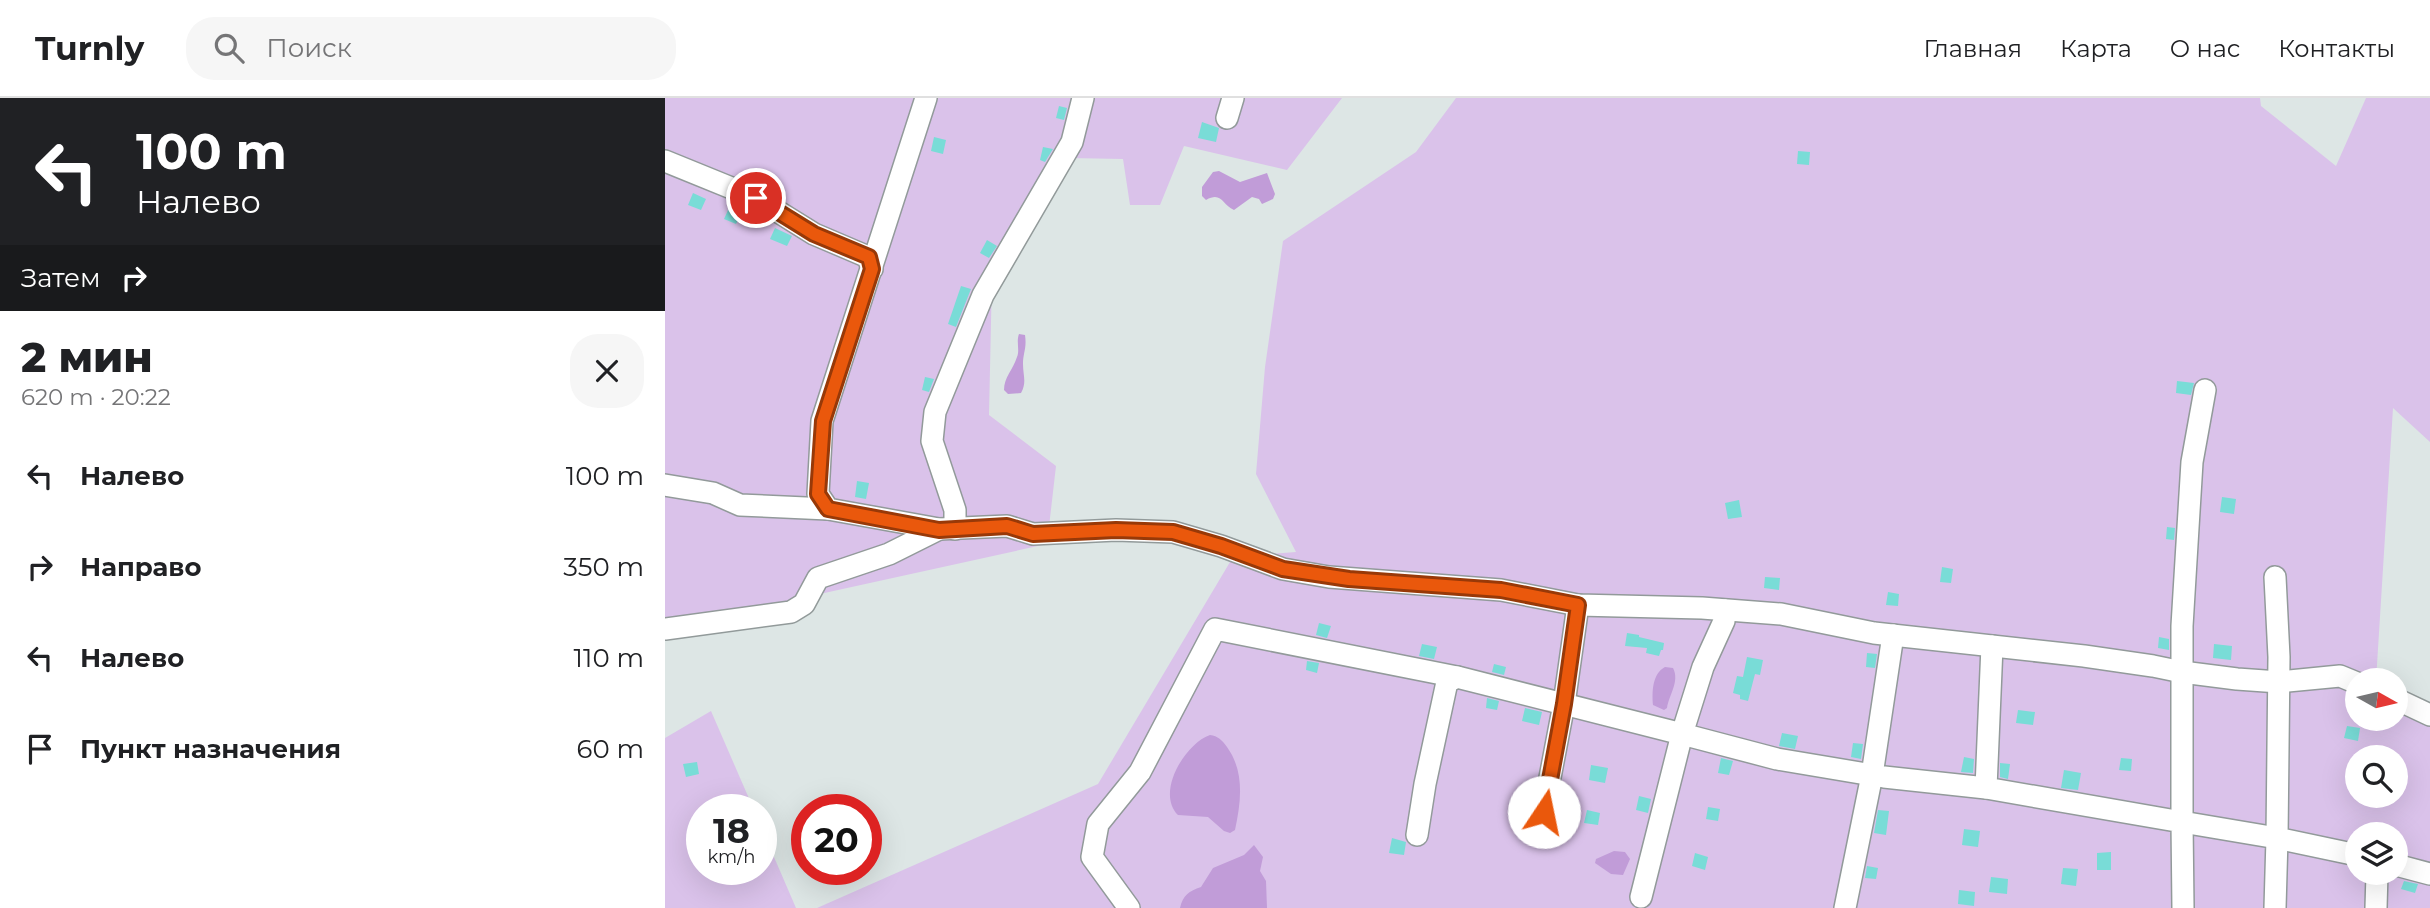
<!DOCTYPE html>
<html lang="ru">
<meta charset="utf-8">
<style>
body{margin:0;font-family:Montserrat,sans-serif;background:#f6f6f6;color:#202124;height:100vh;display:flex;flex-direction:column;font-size:26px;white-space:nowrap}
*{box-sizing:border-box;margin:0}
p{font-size:23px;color:#757577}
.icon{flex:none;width:38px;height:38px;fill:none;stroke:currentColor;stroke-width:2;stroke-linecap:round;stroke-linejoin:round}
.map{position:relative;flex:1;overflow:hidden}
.side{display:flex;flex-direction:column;background:#fff;width:665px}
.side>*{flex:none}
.top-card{background:#202124;color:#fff;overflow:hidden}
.needle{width:46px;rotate:98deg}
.buttons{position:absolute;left:1680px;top:570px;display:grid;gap:14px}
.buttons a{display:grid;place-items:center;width:63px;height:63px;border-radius:50%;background:#fff;box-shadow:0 7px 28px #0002;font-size:35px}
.speed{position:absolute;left:21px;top:696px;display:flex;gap:14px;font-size:35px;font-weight:700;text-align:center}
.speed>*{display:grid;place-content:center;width:91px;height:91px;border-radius:50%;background:#fff;box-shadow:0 7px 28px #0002;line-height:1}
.speed small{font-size:18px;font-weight:400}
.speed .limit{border:10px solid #d22;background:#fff;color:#111}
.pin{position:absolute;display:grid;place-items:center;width:60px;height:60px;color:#fff;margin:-30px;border:4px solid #fff;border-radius:50%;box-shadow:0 2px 7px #0007}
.me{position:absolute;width:77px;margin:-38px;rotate:11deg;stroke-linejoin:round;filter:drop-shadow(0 0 5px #0008)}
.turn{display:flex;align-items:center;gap:24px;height:147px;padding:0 21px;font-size:32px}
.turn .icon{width:91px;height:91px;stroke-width:2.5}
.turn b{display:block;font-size:49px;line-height:60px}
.then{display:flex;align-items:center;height:66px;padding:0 21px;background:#0003;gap:14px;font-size:26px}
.round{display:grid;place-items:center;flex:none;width:74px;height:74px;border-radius:28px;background:#f6f6f6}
.overview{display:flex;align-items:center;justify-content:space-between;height:119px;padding:0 21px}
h1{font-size:42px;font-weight:800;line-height:52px}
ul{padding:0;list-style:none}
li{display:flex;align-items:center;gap:21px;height:91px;padding:0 21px}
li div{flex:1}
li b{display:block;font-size:26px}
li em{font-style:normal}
header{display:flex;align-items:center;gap:42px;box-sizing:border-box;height:98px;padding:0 35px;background:#fff;border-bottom:2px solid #e0e0e0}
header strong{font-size:33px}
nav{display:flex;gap:38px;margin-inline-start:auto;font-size:24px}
.search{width:490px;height:63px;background:#f6f6f6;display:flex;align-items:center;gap:18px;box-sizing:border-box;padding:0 24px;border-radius:28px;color:#757577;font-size:26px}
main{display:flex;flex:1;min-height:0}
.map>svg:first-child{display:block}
</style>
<header>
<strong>Turnly</strong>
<div class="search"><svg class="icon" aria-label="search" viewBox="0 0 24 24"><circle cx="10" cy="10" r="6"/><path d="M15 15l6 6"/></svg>Поиск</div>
<nav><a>Главная</a><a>Карта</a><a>О нас</a><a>Контакты</a></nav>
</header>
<main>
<section class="side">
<div class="top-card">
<div class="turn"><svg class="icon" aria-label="left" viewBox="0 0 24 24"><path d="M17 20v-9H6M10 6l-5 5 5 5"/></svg><div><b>100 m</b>Налево</div></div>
<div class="then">Затем<svg class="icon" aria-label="right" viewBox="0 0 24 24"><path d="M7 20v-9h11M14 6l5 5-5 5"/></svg></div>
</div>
<div class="overview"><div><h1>2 мин</h1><p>620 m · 20:22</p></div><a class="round"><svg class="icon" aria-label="close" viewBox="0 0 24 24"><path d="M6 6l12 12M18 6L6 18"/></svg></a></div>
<ul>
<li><svg class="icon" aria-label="left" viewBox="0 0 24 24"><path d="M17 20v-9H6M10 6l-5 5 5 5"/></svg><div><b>Налево</b></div><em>100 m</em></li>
<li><svg class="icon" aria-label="right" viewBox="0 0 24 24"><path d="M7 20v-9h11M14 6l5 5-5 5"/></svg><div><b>Направо</b></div><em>350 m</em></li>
<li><svg class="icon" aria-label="left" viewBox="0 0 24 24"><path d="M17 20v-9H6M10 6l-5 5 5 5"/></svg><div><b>Налево</b></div><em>110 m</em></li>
<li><svg class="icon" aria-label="arrive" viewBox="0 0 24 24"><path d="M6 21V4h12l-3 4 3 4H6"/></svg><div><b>Пункт назначения</b></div><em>60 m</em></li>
</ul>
</section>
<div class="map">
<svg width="1765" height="810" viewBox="0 0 1765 810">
<rect width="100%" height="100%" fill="#dde6e5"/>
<!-- green -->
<g fill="#dac2ea" fill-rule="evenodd">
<path d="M0,0H677L622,72L519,48L495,107H465L458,61L404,60L327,178L324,317L391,368L382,446L132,501L0,538Z"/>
<path d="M791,0H1595L1596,8L1671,68L1701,0H1765V344L1728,310L1711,583H1692V621H1731V598L1765,616V810H152L433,686L568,459L631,454L591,376L600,269L618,143L751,54ZM1692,660H1731V698H1692ZM1692,737H1731V775H1692Z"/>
<path d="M46,613L89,712H37V772H96V729L131,810H0V640Z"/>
</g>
<!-- water -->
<g fill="#c19cd8">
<path d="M554,73L575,84L602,75L610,96L608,101L597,106L594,101L587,99L569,112C557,107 557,93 541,102L537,98V89L548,74Z"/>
<path d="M354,236L360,237C362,250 358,255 358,266C358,278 362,284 356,295L343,296L339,292C339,279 348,272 352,259C355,252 351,244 354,236Z"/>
<path d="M1000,569L1008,570C1015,583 1004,597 1002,610L999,612L988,607C987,594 987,576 1000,569Z"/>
<path d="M545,637C553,638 557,642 562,649C580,674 576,704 570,732L565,735L559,733L543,719L513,717C490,694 521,645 545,637Z"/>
<path d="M589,747L598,759L595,773L601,783L602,810H515C518,797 524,793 536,789L548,770L579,757Z"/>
<path d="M949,753L960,754L965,761L958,777L946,776L930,765L931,761Z"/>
</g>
<!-- building -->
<g fill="#79dcd7">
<path d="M394,8L402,10L399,22L391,20Z"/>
<path d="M537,24L554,30L551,44L533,40Z"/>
<path d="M269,39L281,42L278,56L266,53Z"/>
<path d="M378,49L388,51L380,64L375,62Z"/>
<path d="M1133,53L1145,54L1144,67L1132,66Z"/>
<path d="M28,95L41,101L36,112L23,107Z"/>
<path d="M64,110L76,116L71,126L59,121Z"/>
<path d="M110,130L127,138L122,148L105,141Z"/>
<path d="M322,142L332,148L324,160L315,155Z"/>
<path d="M296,188L306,191L291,229L283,226Z"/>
<path d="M260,279L269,281L264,294L257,292Z"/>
<path d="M1512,283L1529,285L1526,297L1511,295Z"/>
<path d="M192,383L204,385L201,401L190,399Z"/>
<path d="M1557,399L1571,401L1569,416L1555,414Z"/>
<path d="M1074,402L1077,419L1063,421L1060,405Z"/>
<path d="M1502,429L1510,430L1509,442L1501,441Z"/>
<path d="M1277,469L1288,471L1286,485L1275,484Z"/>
<path d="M1100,479L1115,480L1114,492L1099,490Z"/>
<path d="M1223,494L1234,496L1233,508L1221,507Z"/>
<path d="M654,525L666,528L662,540L651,537Z"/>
<path d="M962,535L974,537V539L999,545L998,552H996L994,558L981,555L982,550L960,548Z"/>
<path d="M1494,539L1504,541V552L1493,550Z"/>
<path d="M757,546L772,549L769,561L754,558Z"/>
<path d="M1549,546L1567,548L1566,562L1548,560Z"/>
<path d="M1202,555L1212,556L1210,570L1201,569Z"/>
<path d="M1082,559L1098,562L1095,577L1090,576L1083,603L1075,601V597L1068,595L1072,578L1078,579Z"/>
<path d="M642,563L654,565L652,575L641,572Z"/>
<path d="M829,566L841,569L839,577L827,574Z"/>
<path d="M822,600L834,603L832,612L821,610Z"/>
<path d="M860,610L877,614L874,627L857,623Z"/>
<path d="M1353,612L1370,614L1368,627L1351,625Z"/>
<path d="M1682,628L1695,630L1693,643L1679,640Z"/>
<path d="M1117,635L1133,638L1130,651L1114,648Z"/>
<path d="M1188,645L1198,646L1196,661L1186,659Z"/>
<path d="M1299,659L1309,661L1308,675L1296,674Z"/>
<path d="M1056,660L1068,663L1064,677L1053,675Z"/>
<path d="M1456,660L1467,661L1466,673L1454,672Z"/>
<path d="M32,664L34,676L21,679L18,666Z"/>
<path d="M1335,665L1345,666L1343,681L1335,679Z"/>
<path d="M926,667L943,670L940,685L924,682Z"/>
<path d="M1399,672L1416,675L1413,692L1396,690Z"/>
<path d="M974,698L986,701L983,715L971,712Z"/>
<path d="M1043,709L1055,711L1053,723L1041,721Z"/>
<path d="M922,712L935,715L933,727L919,725Z"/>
<path d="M1213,712L1224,713L1221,737L1209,735Z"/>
<path d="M1299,731L1315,733L1313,749L1297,747Z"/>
<path d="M727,740L741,744L739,757L724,755Z"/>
<path d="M1446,754V772H1432V755Z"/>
<path d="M1030,755L1043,759L1040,772L1027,768Z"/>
<path d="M1202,768L1213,770L1211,781L1200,780Z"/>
<path d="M1398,770L1413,771L1411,788L1396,786Z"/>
<path d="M1326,779L1343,781L1342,796L1324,794Z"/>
<path d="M1739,783L1753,786L1750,795L1736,791Z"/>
<path d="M1294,792L1310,794L1309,808L1293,806Z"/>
</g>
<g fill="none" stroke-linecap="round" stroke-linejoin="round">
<defs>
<g id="minor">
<path d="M261,0L157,323L153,396L163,411L274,431L342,428L368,436L451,432L508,434L556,448L618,471L664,479L836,492L913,507L1037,510L1116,516L1209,535L1419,558L1488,568L1517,574L1572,581L1614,584L1675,578L1692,585"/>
<path d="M562,20L568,0"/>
<path d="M0,63L91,100L149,136L203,159L207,171"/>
<path d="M1540,292L1527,364L1517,528V724L1612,740L1610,810"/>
<path d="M0,387L48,395L75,407L163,411"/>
<path d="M290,431V412L267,343L270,314L318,197L407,44L418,0"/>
<path d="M1610,479L1614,559L1612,740L1692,757"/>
<path d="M1060,512L1059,523L1038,569L1017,636L1112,661L1219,679L1321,690"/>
<path d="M0,531L126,514L139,506L153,480L224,456L274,431"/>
<path d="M1327,548L1321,690L1517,724L1518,810"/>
<path d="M1731,601L1765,617"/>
<path d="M875,732L899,606L913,507"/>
<path d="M752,737L760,686L782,584L792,579L1017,636L976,799"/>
<path d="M1731,767L1765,776"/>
<path d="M464,810L427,759L433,726L475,674L550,531L792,579"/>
<path d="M1180,810L1207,677L1228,537"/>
<path d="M1711,810L1712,775"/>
</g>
</defs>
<!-- minor casing -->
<use href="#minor" stroke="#929a9a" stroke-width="24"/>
<!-- minor -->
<use href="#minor" stroke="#fff" stroke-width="21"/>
</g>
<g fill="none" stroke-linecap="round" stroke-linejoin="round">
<defs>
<path id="route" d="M91,100L149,136L204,159L207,171L158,323L153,396L163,411L274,432L342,428L368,436L451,432L508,434L556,448L618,471L684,481L836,492L913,507L899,606L879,714"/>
</defs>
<!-- route casing -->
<use href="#route" stroke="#983908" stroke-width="18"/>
<!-- route -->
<use href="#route" stroke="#ea580c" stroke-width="12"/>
</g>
</svg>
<div class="buttons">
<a><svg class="needle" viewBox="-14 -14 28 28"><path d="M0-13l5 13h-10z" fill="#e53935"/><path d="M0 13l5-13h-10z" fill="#757577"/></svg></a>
<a><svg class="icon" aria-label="search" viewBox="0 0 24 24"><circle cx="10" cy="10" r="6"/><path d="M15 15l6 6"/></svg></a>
<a><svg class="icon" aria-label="layers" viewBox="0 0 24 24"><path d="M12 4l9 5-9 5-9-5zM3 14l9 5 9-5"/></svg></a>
</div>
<div class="speed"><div>18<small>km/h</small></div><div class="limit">20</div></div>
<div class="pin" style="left:91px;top:100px;background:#d93025"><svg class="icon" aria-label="arrive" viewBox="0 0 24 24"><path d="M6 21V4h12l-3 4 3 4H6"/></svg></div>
<svg class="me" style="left:879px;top:714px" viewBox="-20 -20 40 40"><circle r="19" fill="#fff"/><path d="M0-13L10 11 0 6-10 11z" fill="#ea580c"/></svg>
</div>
</main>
